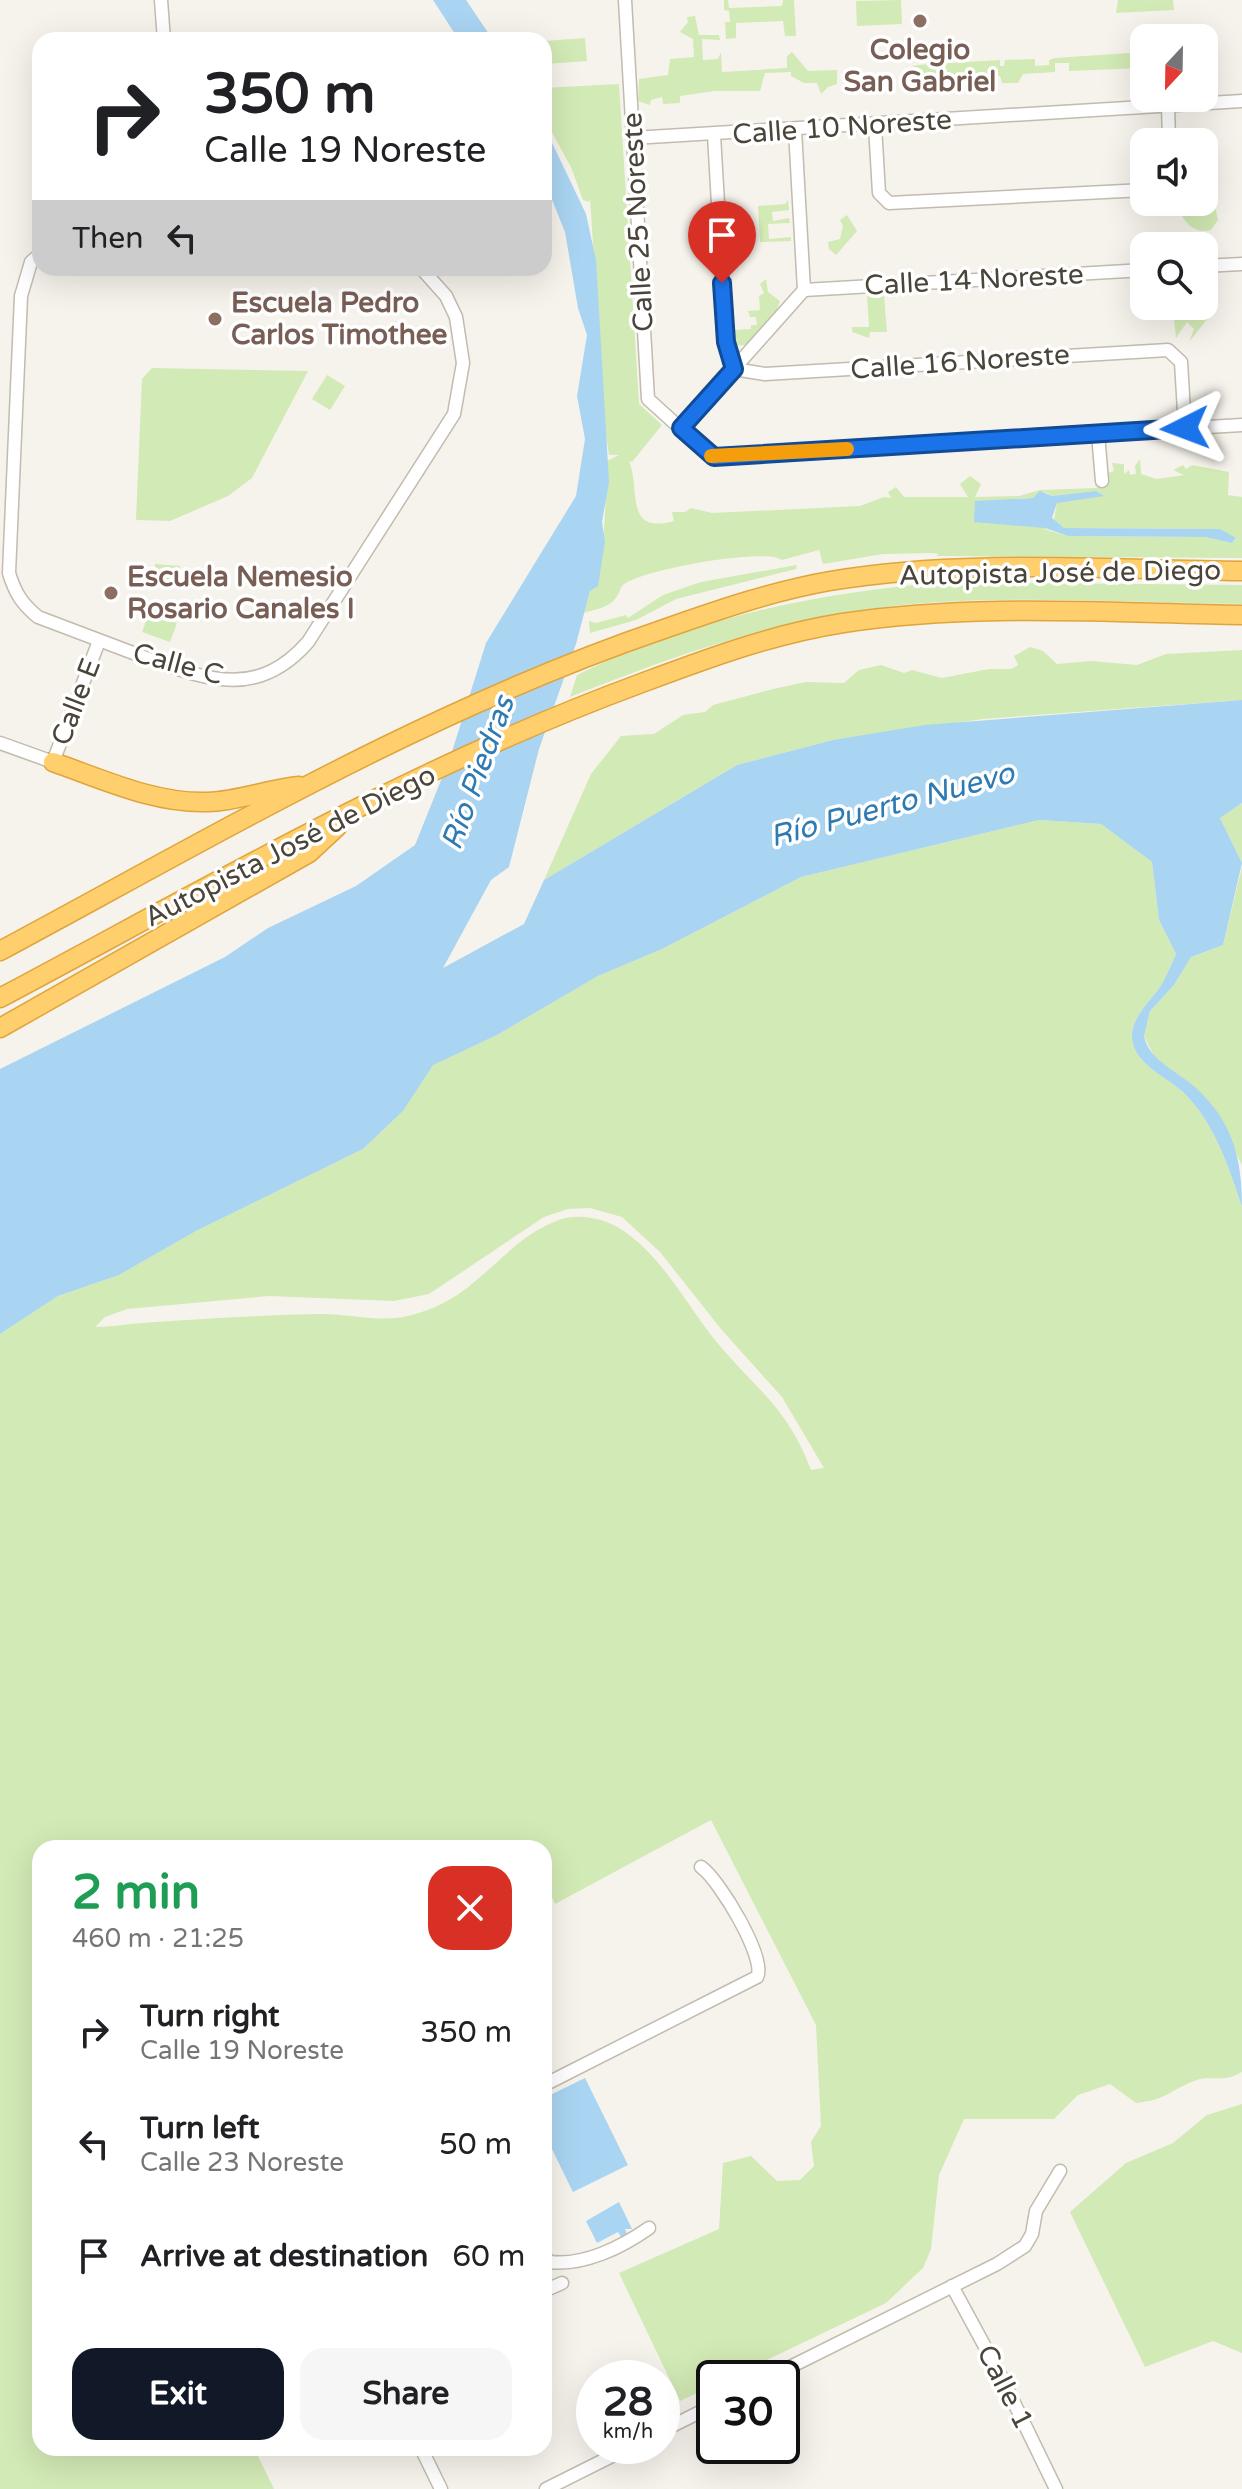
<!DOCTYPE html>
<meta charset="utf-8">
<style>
body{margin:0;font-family:"Varela Round",sans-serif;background:#f6f6f6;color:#202124;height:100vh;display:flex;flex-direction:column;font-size:30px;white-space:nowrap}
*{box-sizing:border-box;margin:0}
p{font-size:26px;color:#757577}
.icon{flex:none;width:44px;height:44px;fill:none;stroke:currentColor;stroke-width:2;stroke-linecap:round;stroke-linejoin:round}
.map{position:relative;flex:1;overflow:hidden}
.sheet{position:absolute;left:32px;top:1840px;width:520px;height:616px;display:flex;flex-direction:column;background:#fff;border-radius:24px;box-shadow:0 8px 32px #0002}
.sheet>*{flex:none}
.hud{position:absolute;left:32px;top:32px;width:520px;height:244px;border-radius:24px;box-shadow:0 8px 32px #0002;background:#fff;color:#202124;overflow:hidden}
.needle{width:52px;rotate:202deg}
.tools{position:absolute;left:1130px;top:24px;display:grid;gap:16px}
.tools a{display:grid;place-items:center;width:88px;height:88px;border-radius:16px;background:#fff;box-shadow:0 8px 32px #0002;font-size:40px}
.speed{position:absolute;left:576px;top:2360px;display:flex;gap:16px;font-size:40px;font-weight:700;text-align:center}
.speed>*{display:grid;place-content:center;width:104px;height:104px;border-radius:50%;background:#fff;box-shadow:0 8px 32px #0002;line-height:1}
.speed small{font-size:20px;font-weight:400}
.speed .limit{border:4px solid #111;border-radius:12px;background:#fff;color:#111}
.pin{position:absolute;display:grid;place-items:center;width:68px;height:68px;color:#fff;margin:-82px -34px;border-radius:50% 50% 50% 0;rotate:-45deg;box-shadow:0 0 8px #0007}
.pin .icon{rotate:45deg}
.me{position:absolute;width:88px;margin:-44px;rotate:267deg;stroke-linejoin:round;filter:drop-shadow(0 0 6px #0008)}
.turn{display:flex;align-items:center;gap:28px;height:168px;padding:0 40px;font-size:36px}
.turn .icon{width:104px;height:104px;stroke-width:2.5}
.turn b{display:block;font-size:56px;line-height:68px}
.then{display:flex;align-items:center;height:76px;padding:0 40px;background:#0003;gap:16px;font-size:30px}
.round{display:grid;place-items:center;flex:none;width:84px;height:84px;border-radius:24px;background:#f6f6f6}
.summary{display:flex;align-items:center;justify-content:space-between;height:136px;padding:0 40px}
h1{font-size:48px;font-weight:800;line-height:60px;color:#1e9e55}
.action{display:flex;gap:16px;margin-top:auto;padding:16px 40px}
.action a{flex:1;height:92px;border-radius:24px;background:#111827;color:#fff;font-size:32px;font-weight:800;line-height:92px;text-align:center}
.action a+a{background:#f6f6f6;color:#202124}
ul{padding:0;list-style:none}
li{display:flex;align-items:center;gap:24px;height:112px;padding:0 40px}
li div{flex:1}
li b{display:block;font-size:30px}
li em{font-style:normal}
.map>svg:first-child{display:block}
</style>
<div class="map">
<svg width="1242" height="2489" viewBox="0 0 1242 2489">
<rect width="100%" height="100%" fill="#f6f3ec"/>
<!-- green -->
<g fill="#d2eab5" fill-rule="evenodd">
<path d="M724,0H728L729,8L782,6L783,0H794L796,36H785L783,21L736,23V38L726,39L725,22H730L729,11L724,10Z"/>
<path d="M901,0L902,24L857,26L856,1Z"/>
<path d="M1118,0H1173L1174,10L1116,13Z"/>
<path d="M695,16L699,35H719L720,40L702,39L703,60L718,59L721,52L722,72L787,68V56L792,52L808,71L837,70V84L828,87L821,94L817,83H804L791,76V72L765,73L760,91H714L680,96V103L663,104L662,97L651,100L650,105L638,101L639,79L668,75L670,59L694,57L693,39L680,32L688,22L687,17Z"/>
<path d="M585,38L587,61L546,64L545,41Z"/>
<path d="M1144,52V76L1142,68L1069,71V63H1055V72L1023,74L1018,83H1002L1000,76L981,77L980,83H976L975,78L945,82L913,80L906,69L917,65L1000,60V66H1004L1005,60L1035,59V66L1049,65V60L1055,58Z"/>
<path d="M619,84L639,404L662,425L632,462L629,461C641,489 623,535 674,521L672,512H685L691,508L712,513L860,506L884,497L891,498L888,492L896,487L904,497H968L960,484L970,476L981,484L975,497L1019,496L1040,490L1096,488L1110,480L1105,474L1114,471L1112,463L1124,464V474L1129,470L1130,475L1136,474L1135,466L1140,459L1141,474L1157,479L1184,475L1173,470L1183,465L1186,469L1192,465L1229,472L1228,495L1242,497V558L936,556L939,554L932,553L883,554L823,564L819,550L782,560C766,547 639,570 623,585C620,588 620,593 617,596C610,608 596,609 584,613L590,591L598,585C604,543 606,503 607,461L619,455H609L605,427L590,198L589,202L583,200L571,167L544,118V88ZM1096,491L1057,503L1054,520L1064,528L1220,529L1236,539L1232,543L1205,537L1068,536L1047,530L1013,499L1033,498L1045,492L1052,496Z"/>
<path d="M1206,185H1210L1218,220L1211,230C1196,234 1184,224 1179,209L1182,202H1204Z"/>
<path d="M788,200L789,210L772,212L773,221L789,218L790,223L768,224L769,239L791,237V241L760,242L758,206L785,204Z"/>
<path d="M847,215L857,231L836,255L829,249L828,242L840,239L843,226L840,220Z"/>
<path d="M766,279L768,292L780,301L774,318L768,320L750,344L736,346L735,330L751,329V325H757L756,317H750L748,311L760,310L759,296L764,293L760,284Z"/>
<path d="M884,295L887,332H870L869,338L852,332V327H869L867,296Z"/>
<path d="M1208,307L1213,312L1189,342L1194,329L1187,322L1176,338L1173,309Z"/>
<path d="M152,368L308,371L252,478L228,496L170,521L136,520L142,379Z"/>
<path d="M327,375L345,386L330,410L312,399Z"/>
<path d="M155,564L180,566L179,582L155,581Z"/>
<path d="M797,565L796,569L676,599L636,620L590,633L589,621L596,623L626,615L628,618L663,595L701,582Z"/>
<path d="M947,582L1242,585V604C1133,603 1023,595 914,604C793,614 682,652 570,697L577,675C692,618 820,592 947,582Z"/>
<path d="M149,613L177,623L170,642L142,632Z"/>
<path d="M1030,647L1043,651L1057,664L1091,661L1137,665L1166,654L1242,650V700L983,719L833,740L737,765L544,880L591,774L621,736L654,734L683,715L705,712L713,705L773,689L806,682L844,683L859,670L881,665L904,673L912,670L942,678L989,669H1011L1018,665L1014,656Z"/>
<path d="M1242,803V863L1220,818Z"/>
<path d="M1039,820L1101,824L1152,862L1159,920L1176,954C1172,963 1168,973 1163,982C1154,998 1138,1010 1133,1028C1125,1060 1164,1075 1183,1092C1214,1122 1229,1167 1242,1207V2072C1222,2084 1211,2074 1194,2081C1168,2091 1167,2100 1136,2103L1110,2084L1078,2095L1054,2119H964L939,2175L931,2249L923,2268L886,2303L729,2378H714V2385L680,2401L619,2273L719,2229L723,2163L751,2156L777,2181L800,2180L814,2166L811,2142L821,2126L816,2025L711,1820L555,1904L544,1880V1848H40V2448H254L274,2489H0V1334L58,1296L119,1275L196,1231L363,1149L403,1111L432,1065L497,1035L598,976L662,949L801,877ZM590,1208L622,1217L660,1252L721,1329L782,1397L824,1468L811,1470C787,1406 756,1390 715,1340C686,1304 662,1256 622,1230C605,1218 578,1213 559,1220C499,1242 481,1299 408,1316C378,1323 348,1313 318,1314C260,1315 200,1319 142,1323C127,1324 110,1327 95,1327L105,1317L127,1309L269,1296L394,1301L429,1294L544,1217L568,1209Z"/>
<path d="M1242,867V1165L1211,1105L1154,1056L1144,1036L1150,1011L1174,985L1191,957L1223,945Z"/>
<path d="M1242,2104V2353L1213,2341L1145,2367L1070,2212L1126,2163L1173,2143L1207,2115Z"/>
</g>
<!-- water -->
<g fill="#a9d4f2">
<path d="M433,0H466L493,40H459Z"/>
<path d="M544,126L586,214L596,260L609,482L602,522L605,542L598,586L590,591L576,644L539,749L509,867L491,880L443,968L524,924L544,880L737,765L833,740L925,725L1242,700V803L1220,818L1242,863L1223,945L1191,957L1174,985L1150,1011L1144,1036C1149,1061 1179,1072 1196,1088C1233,1122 1242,1159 1242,1207C1229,1167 1214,1122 1183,1092C1164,1075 1125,1060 1133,1028C1138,1010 1154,998 1163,982C1168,973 1172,963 1176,954L1159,920L1152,862L1101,824L1039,820L801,877L662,949L598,976L497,1035L433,1065L403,1111L363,1149L196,1231L119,1275L58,1296L0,1334V1069L225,957L268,928L356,886L415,845L450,758L486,643L576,496L585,439L577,396L587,335L578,308L565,232L544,180Z"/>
<path d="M1040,491L1052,496L1096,491L1104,496L1057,503L1052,518L1064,528L1220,529L1236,538L1232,543L1205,537L1068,536L1045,528L974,522L975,501L1033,498Z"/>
<path d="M585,2078L628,2165L573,2192L544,2133V2098Z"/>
<path d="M619,2202L632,2229H625L627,2234L621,2237L618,2232L597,2243L586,2221Z"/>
</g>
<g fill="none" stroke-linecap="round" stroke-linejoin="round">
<defs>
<g id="minor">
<path d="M161,0L164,40"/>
<path d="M625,0L648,399L711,456L1242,425"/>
<path d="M1168,104L1169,142"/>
<path d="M875,126L879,193L889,203L1144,190"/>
<path d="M714,135L726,342L734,369L765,374L1168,350L1181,362L1185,428"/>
<path d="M633,138L1242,101"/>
<path d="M40,254L31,262L21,296L9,573C15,593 22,604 38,617C75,631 112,645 149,659C210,681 259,698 308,642L454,414L463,363L456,317L446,296L421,268"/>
<path d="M1204,266L1242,264"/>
<path d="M804,290L1144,270"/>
<path d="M681,428L804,290L795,130"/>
<path d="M1098,434L1102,481"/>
<path d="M0,743L53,762L99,641"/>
<path d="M544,2085L757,1977C767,1959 719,1879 701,1867"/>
<path d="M544,2256L550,2262C584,2266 622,2247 649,2228"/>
<path d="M952,2286L1002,2378L1056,2489"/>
<path d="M544,2291L562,2283"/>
<path d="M768,2378L997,2264L1025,2246L1032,2234L1036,2211L1060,2171"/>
<path d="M662,2431L714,2405"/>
<path d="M421,2448L441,2489"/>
<path d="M546,2489L632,2446"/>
</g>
<g id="highway">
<path d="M53,762C102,779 155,804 208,802C239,801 268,789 299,786"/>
<path d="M0,951C216,835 431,708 664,629C718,610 773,591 830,581C965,558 1106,570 1242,571"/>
<path d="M0,998C209,887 416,766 639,684C706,659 772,634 843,623C975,603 1109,613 1242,615"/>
<path d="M0,1028L309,853L337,827"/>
</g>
</defs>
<!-- minor casing -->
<use href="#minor" stroke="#c2bbae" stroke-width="15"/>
<!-- highway casing -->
<use href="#highway" stroke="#e0a43c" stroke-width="21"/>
<!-- minor -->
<use href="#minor" stroke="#fff" stroke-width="12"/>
<!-- highway -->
<use href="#highway" stroke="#ffcf6e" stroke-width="18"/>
</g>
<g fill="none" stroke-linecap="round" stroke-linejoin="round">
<defs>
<path id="route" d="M722,283L726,342L734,369L681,428L714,457L1185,428"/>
</defs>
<!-- route casing -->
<use href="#route" stroke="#114b97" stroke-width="20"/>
<!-- route -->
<use href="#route" stroke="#1a73e8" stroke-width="14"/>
<!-- slow -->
<path stroke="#f59e0b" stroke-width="14" d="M711,456L847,449"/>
</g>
<!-- markers -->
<g fill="#8d6e63" stroke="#fff" stroke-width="3">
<circle cx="920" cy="21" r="8"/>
<circle cx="215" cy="319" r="8"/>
<circle cx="111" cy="593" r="8"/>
</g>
<g text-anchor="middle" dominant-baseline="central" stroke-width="7" stroke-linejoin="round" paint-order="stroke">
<!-- education labels -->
<g font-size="28" font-weight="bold" fill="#785e54" stroke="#fff" text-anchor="start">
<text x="920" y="50" text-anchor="middle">Colegio<tspan x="920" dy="32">San Gabriel</tspan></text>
<text x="231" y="303">Escuela Pedro<tspan x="231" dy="32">Carlos Timothee</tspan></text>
<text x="127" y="577">Escuela Nemesio<tspan x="127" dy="32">Rosario Canales I</tspan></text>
</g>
<!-- street labels -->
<g font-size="28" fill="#4b4439" stroke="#fff">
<text transform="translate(842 127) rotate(-4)">Calle 10 Noreste</text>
<text transform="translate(638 222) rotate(-93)">Calle 25 Noreste</text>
<text transform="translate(974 280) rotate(-3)">Calle 14 Noreste</text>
<text transform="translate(960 362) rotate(-4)">Calle 16 Noreste</text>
<text transform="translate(1060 573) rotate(-1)">Autopista José de Diego</text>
<text transform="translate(178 664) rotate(15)">Calle C</text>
<text transform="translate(76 702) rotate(-69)">Calle E</text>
<text transform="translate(290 846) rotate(-27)">Autopista José de Diego</text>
<text transform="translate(1005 2387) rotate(63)">Calle 1</text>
</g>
<!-- water labels -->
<g font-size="30" font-style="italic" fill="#2e7ab2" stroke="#fff">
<text transform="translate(478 773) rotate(-70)">Río Piedras</text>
<text transform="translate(892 805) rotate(-15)">Río Puerto Nuevo</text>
</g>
</g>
</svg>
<div class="tools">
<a><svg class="needle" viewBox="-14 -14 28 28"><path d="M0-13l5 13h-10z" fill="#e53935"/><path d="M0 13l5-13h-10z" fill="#757577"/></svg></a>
<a><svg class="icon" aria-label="sound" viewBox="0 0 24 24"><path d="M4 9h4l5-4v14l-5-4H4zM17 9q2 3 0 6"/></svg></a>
<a><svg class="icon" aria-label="search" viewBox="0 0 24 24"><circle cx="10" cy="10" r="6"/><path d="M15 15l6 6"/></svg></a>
</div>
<div class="speed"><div>28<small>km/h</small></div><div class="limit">30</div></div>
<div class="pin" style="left:722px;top:283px;background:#d93025"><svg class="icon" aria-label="arrive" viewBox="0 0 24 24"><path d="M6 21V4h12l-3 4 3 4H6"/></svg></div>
<svg class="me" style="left:1185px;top:428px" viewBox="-20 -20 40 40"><path d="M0-17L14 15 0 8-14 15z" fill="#1a73e8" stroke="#fff" stroke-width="4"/></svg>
<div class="hud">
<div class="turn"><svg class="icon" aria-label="right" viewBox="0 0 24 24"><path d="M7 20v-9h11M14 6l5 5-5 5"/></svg><div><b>350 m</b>Calle 19 Noreste</div></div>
<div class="then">Then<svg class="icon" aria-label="left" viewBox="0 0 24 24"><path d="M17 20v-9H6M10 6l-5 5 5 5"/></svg></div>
</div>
<section class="sheet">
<div class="summary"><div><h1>2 min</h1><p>460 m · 21:25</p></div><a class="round" style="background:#d93025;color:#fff"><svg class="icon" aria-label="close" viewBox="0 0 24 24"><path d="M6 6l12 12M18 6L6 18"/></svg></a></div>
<ul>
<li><svg class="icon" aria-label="right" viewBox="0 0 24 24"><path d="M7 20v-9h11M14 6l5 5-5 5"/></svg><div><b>Turn right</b><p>Calle 19 Noreste</p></div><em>350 m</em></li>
<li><svg class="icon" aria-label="left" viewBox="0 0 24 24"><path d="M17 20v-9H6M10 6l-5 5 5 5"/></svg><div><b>Turn left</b><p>Calle 23 Noreste</p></div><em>50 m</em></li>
<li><svg class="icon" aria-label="arrive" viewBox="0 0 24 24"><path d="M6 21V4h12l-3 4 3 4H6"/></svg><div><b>Arrive at destination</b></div><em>60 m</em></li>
</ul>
<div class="action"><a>Exit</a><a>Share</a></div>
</section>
</div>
